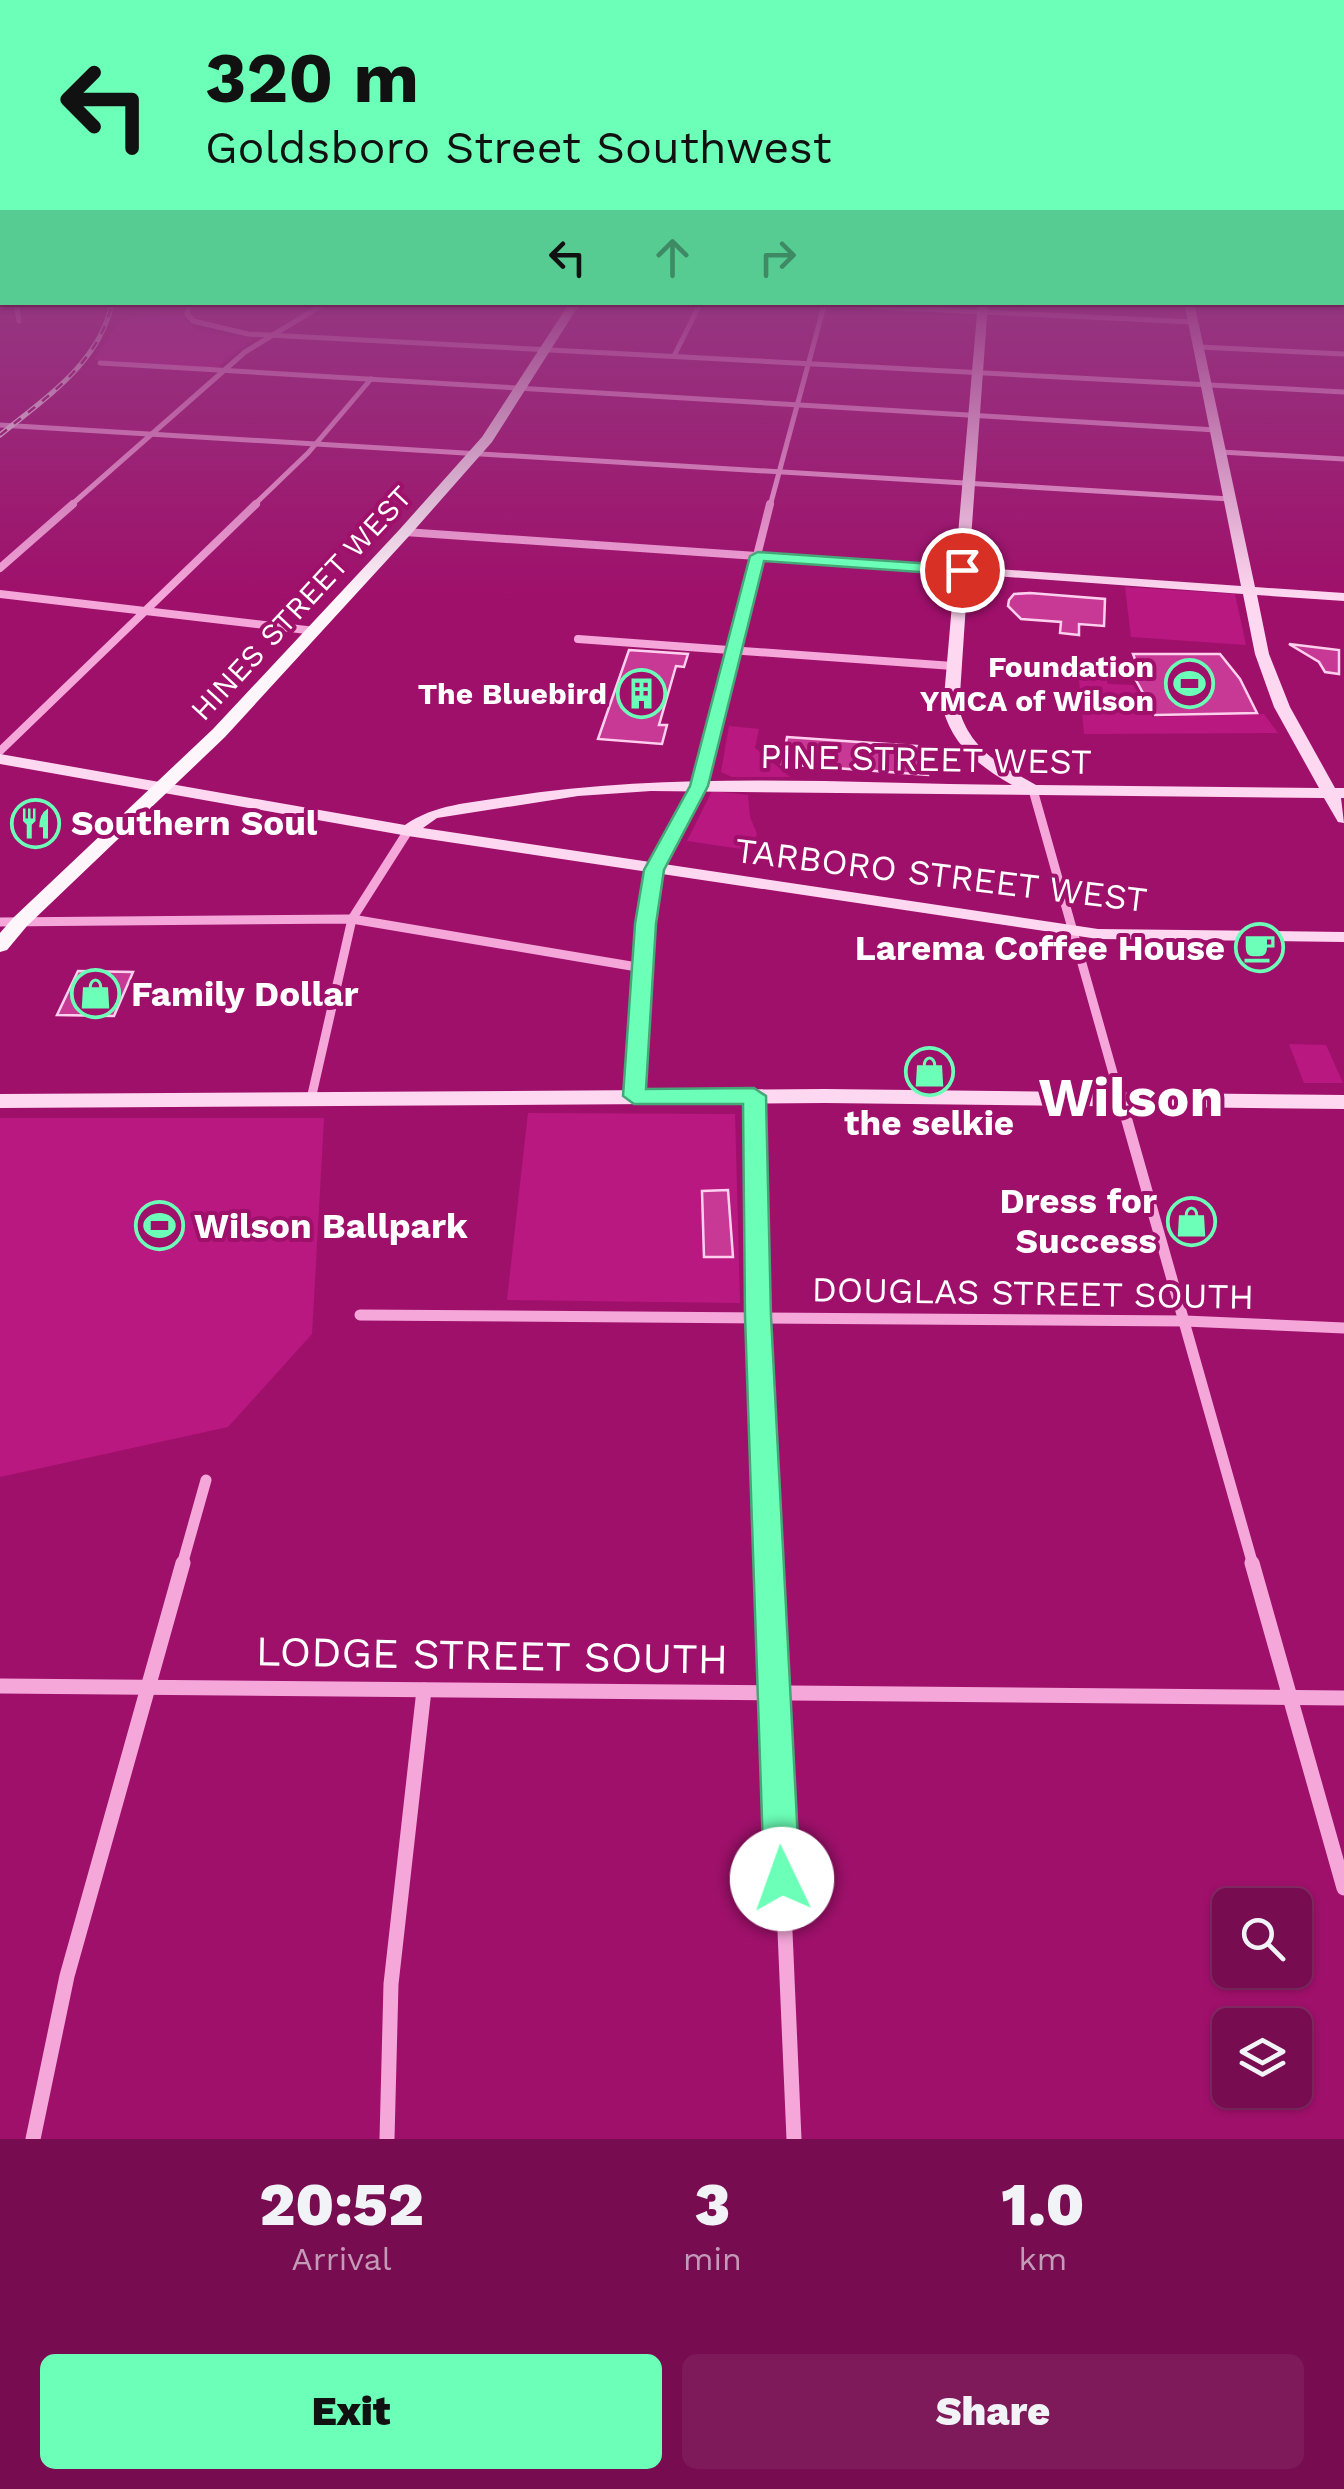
<!DOCTYPE html>
<style>
body{margin:0;font-family:"Work Sans",sans-serif;background:#7e1a5a;color:#f1f3f6;height:100vh;display:flex;flex-direction:column;font-size:38px;white-space:nowrap}
*{box-sizing:border-box;margin:0}
p{font-size:32px;color:#c39bb7}
.icon{flex:none;width:55px;height:55px;fill:none;stroke:currentColor;stroke-width:2;stroke-linecap:round;stroke-linejoin:round}
.map{position:relative;height:2139px;overflow:hidden}
.drawer{display:flex;flex-direction:column;background:#770c50;flex:1}
.drawer>*{flex:none}
.banner{position:absolute;left:0px;top:0px;width:1345px;height:305px;box-shadow:0 2px 8px #0004,0 0 0 2px #882c67;background:#6cffb7;color:#111;overflow:hidden}
.tools{position:absolute;left:1212px;top:1888px;display:grid;gap:20px}
.tools a{display:grid;place-items:center;width:100px;height:100px;border-radius:15px;background:#770c50;box-shadow:0 2px 8px #0004,0 0 0 2px #882c67;font-size:50px}
.pin{position:absolute;display:grid;place-items:center;width:85px;height:85px;color:#fff;margin:-42px;border:5px solid #fff;border-radius:50%;box-shadow:0 2px 10px #0007}
.me{position:absolute;width:110px;margin:-55px;rotate:357deg;stroke-linejoin:round;filter:drop-shadow(0 0 8px #0008)}
.turn{display:flex;align-items:center;gap:35px;height:210px;padding:0 40px;font-size:45px}
.turn .icon{width:130px;height:130px;stroke-width:2.5}
.turn b{display:block;font-size:70px;line-height:85px}
.lanes{display:flex;align-items:center;height:95px;padding:0 40px;background:#0003;justify-content:center;gap:50px;direction:ltr}
.lanes .off{opacity:.35}
.eta{display:flex;justify-content:space-evenly;align-items:center;height:170px;text-align:center}
.eta b{font-size:60px;font-weight:800;line-height:70px}
.button{display:flex;gap:20px;margin-top:auto;padding:20px 40px}
.button a{flex:1;height:115px;border-radius:15px;background:#6cffb7;color:#111;font-size:40px;font-weight:800;line-height:115px;text-align:center}
.button a+a{background:#7e1a5a;color:#f1f3f6}
.map>svg:first-child{display:block}
</style>
<div class="map">
<svg width="1344" height="2139" viewBox="0 0 1344 2139">
<rect width="100%" height="100%" fill="#9f106b"/>
<!-- green -->
<g fill="#ba1881">
<path d="M180,315C196,338 229,335 255,337L217,368L94,360L120,320Z"/>
<path d="M1125,587L1235,594L1246,645L1131,637Z"/>
<path d="M1077,659L1098,660L1108,684L1133,685L1153,717L1264,714L1278,733L1084,734Z"/>
<path d="M729,726L759,729L755,748L790,777H732L721,772Z"/>
<path d="M712,791L748,795L750,817L757,834L748,850L687,841Z"/>
<path d="M1289,1044L1326,1045L1343,1083H1304Z"/>
<path d="M528,1113L735,1114L740,1303L507,1300Z"/>
<path d="M0,1118H324L312,1334L228,1427L0,1477Z"/>
</g>
<!-- building -->
<g fill="#c73995" stroke="#fed0ee" stroke-width="2.5">
<path d="M1030,593L1105,599L1104,626L1079,624V635L1060,633L1061,622L1021,619L1008,606L1009,600L1014,594Z"/>
<path d="M1289,644L1339,650V674L1325,672L1319,662Z"/>
<path d="M629,650L688,654L684,667L676,666L659,725H667L662,744L598,739Z"/>
<path d="M1133,654H1220L1240,679L1257,713L1155,715L1131,671L1140,672Z"/>
<path d="M787,737L930,747L928,775L782,764Z"/>
<path d="M78,971L133,972L114,1016L57,1015Z"/>
<path d="M728,1190L733,1257H704L702,1191Z"/>
</g>
<g fill="none" stroke-linecap="round" stroke-linejoin="round">
<!-- street-far4 -->
<g stroke="#f5a7da" stroke-width="5">
<path d="M16,302L19,321"/>
<path d="M190,302L187,314L193,321L248,334L1344,392"/>
<path d="M771,302L1193,322"/>
<path d="M1200,347L1344,354"/>
<path d="M674,356L701,302"/>
<path d="M100,363L1216,430"/>
<path d="M0,425L1230,499"/>
<path d="M1221,452L1344,459"/>
<path d="M70,506L245,352L327,302"/>
<path d="M253,506L308,453L371,379"/>
<path d="M770,506L825,302"/>
</g>
<!-- street-far3 -->
<g stroke="#f5a7da" stroke-width="8">
<path d="M405,532L961,570"/>
<path d="M0,568L73,504"/>
<path d="M0,594L315,631"/>
<path d="M578,639L953,666"/>
<path d="M0,751L256,504"/>
<path d="M702,774L770,504"/>
</g>
<!-- street-far2 -->
<g stroke="#f5a7da" stroke-width="9">
<path d="M1033,790L1126,1119"/>
<path d="M0,922L352,919L643,968"/>
<path d="M634,1096L646,924L654,870L699,786L703,771"/>
<path d="M754,1096V1119"/>
<path d="M311,1099L352,919L408,831"/>
</g>
<!-- street-far1 -->
<g stroke="#f5a7da" stroke-width="11">
<path d="M754,1117L769,1565"/>
<path d="M1126,1117L1253,1565"/>
<path d="M360,1315L1185,1321L1344,1328"/>
<path d="M182,1565L206,1480"/>
</g>
<!-- street -->
<g stroke="#f5a7da" stroke-width="15">
<path d="M769,1563L794,2139"/>
<path d="M1252,1563L1344,1888"/>
<path d="M0,1686L1344,1698"/>
<path d="M33,2139L67,1976L183,1563"/>
<path d="M387,2139L391,1984L424,1690"/>
</g>
<!-- secondary -->
<g fill="#fed8f0" fill-rule="evenodd">
<path d="M978,302H988L969,567L1241,586L1184,302H1194L1255,587L1344,593V601L1257,595L1269,654L1290,707L1335,788H1344V798H1341L1344,823L1338,822L1324,798L651,791L578,796L437,818L423,828L1098,929L1344,932V942L1098,939L408,836L0,764V754L405,825C435,804 470,803 506,797C673,771 843,783 1012,785C979,766 953,746 943,709ZM968,574L1243,594L1255,654L1274,707L1319,788L1036,785C1001,766 970,749 959,709Z"/>
<path d="M825,1089L1344,1095V1109L825,1103L0,1108V1094Z"/>
</g>
<!-- primary -->
<path fill="#fff6fb" fill-rule="evenodd" d="M570,302H581L492,442L410,535L225,737L27,926L7,950L0,952V933L13,918L213,729L400,529L482,437Z"/>
<defs>
<path id="rail" d="M0,435C45,398 101,362 112,302"/>
</defs>
<!-- rail casing -->
<use href="#rail" stroke="#fff" stroke-width="5"/>
<!-- rail -->
<use href="#rail" stroke="#9f106b" stroke-width="2.5" stroke-dasharray="9" stroke-linecap="butt"/>
</g>
<!-- sky -->
<linearGradient id="sky" x2="0" y2="1"><stop stop-color="#57093b"/><stop offset="0.5" stop-color="#953782"/><stop offset="1" stop-color="#953782" stop-opacity="0"/></linearGradient>
<rect width="1344" height="597" fill="url(#sky)"/>
<!-- route -->
<path fill="#6cffb7" stroke="#46a677" stroke-width="2.5" d="M758,552L962,566L969,570L962,575L764,561L708,786L664,870L656,924L646,1089L754,1088L766,1096L771,1316L800,1879L794,1891L782,1896L770,1891L764,1879L745,1316L743,1104H634L623,1096L635,924L644,870L690,786L750,556Z"/>
<!-- icons -->
<defs>
<symbol id="stadium-ring" viewBox="-11 -11 22 22"><circle r="9.5" fill="#9f106b" stroke="#6cffb7" stroke-width="1.5"/><path d="M0-5a6.5 5 0 1 0 0 10a6.5 5 0 1 0 0-10ZM-3.5-1.8h7v3.6h-7Z" fill="#6cffb7"/></symbol>
<symbol id="building-ring" viewBox="-11 -11 22 22"><circle r="9.5" fill="#9f106b" stroke="#6cffb7" stroke-width="1.5"/><path d="M-4-6H4V6H1V3H-1V6H-4ZM-2.5-4.3h1.7v1.8h-1.7ZM.8-4.3h1.7v1.8H.8ZM-2.5-1h1.7V.8h-1.7ZM.8-1h1.7V.8H.8Z" fill="#6cffb7"/></symbol>
<symbol id="restaurant-ring" viewBox="-11 -11 22 22"><circle r="9.5" fill="#9f106b" stroke="#6cffb7" stroke-width="1.5"/><path d="M-5-6h1v4h1v-4h1v4h1v-4h1v5L-1.5 .5V6h-2V.5L-5-1ZM5-6V6H3V1.5H1.5Q1.5-4 5-6Z" fill="#6cffb7"/></symbol>
<symbol id="cafe-ring" viewBox="-11 -11 22 22"><circle r="9.5" fill="#9f106b" stroke="#6cffb7" stroke-width="1.5"/><path d="M-5.5-4.5H6V0H3Q3 3.5 0 3.5H-2.5Q-5.5 3.5-5.5 0ZM3-3.2v2h1.7v-2ZM-6 4.5H4V6H-6Z" fill="#6cffb7"/></symbol>
<symbol id="shop-ring" viewBox="-11 -11 22 22"><circle r="9.5" fill="#9f106b" stroke="#6cffb7" stroke-width="1.5"/><path d="M-5-2.5h2.3a2.7 3.5 0 0 1 5.4 0H5L5.5 6h-11ZM-1.5-2.5h3a1.5 2.3 0 0 0-3 0Z" fill="#6cffb7"/></symbol>
</defs>
<g fill-rule="evenodd">
<use href="#stadium-ring" x="1162" y="656" width="55" height="55"/>
<use href="#building-ring" x="614" y="666" width="55" height="55"/>
<use href="#restaurant-ring" x="8" y="796" width="55" height="55"/>
<use href="#cafe-ring" x="1232" y="920" width="55" height="55"/>
<use href="#shop-ring" x="68" y="966" width="55" height="55"/>
<use href="#shop-ring" x="902" y="1044" width="55" height="55"/>
<use href="#shop-ring" x="1164" y="1194" width="55" height="55"/>
<use href="#stadium-ring" x="132" y="1198" width="55" height="55"/>
</g>
<g text-anchor="middle" dominant-baseline="central" stroke-width="8" stroke-linejoin="round" paint-order="stroke">
<!-- far-street labels -->
<g font-size="30" fill="#fff" stroke="#9f106b">
<text transform="translate(301 603) rotate(-47)">HINES STREET WEST</text>
</g>
<!-- far-poi labels -->
<g font-size="30" font-weight="bold" fill="#fff" stroke="#9f106b" text-anchor="end">
<text x="1154" y="666">Foundation<tspan x="1154" dy="34">YMCA of Wilson</tspan></text>
<text x="607" y="693">The Bluebird</text>
</g>
<!-- street labels -->
<g font-size="35" fill="#fff" stroke="#9f106b">
<text transform="translate(926 759) rotate(1)">PINE STREET WEST</text>
<text transform="translate(941 875) rotate(7)">TARBORO STREET WEST</text>
<text transform="translate(1033 1293) rotate(1)">DOUGLAS STREET SOUTH</text>
</g>
<!-- poi labels -->
<g font-size="35" font-weight="bold" fill="#fff" stroke="#9f106b" text-anchor="start">
<text x="71" y="823">Southern Soul</text>
<text x="1225" y="948" text-anchor="end">Larema Coffee House</text>
<text x="131" y="994">Family Dollar</text>
<text x="929" y="1123" text-anchor="middle">the selkie</text>
<text x="1157" y="1201" text-anchor="end">Dress for<tspan x="1157" dy="40">Success</tspan></text>
<text x="194" y="1226">Wilson Ballpark</text>
</g>
<!-- near-street labels -->
<g font-size="42" fill="#fff" stroke="#9f106b">
<text transform="translate(492 1655) rotate(1)">LODGE STREET SOUTH</text>
</g>
<!-- town labels -->
<g font-size="55" font-weight="bold" fill="#fff" stroke="#9f106b">
<text x="1131" y="1097">Wilson</text>
</g>
</g>
</svg>
<div class="tools">
<a><svg class="icon" aria-label="search" viewBox="0 0 24 24"><circle cx="10" cy="10" r="6"/><path d="M15 15l6 6"/></svg></a>
<a><svg class="icon" aria-label="layers" viewBox="0 0 24 24"><path d="M12 4l9 5-9 5-9-5zM3 14l9 5 9-5"/></svg></a>
</div>
<div class="pin" style="left:962px;top:570px;background:#d93025"><svg class="icon" aria-label="arrive" viewBox="0 0 24 24"><path d="M6 21V4h12l-3 4 3 4H6"/></svg></div>
<svg class="me" style="left:782px;top:1879px" viewBox="-20 -20 40 40"><circle r="19" fill="#fff"/><path d="M0-13L10 11 0 6-10 11z" fill="#6cffb7"/></svg>
<div class="banner">
<div class="turn"><svg class="icon" aria-label="left" viewBox="0 0 24 24"><path d="M17 20v-9H6M10 6l-5 5 5 5"/></svg><div><b>320 m</b>Goldsboro Street Southwest</div></div>
<div class="lanes"><svg class="icon" aria-label="left" viewBox="0 0 24 24"><path d="M17 20v-9H6M10 6l-5 5 5 5"/></svg><svg class="icon off" aria-label="ahead" viewBox="0 0 24 24"><path d="M12 20V5M6 11l6-6 6 6"/></svg><svg class="icon off" aria-label="right" viewBox="0 0 24 24"><path d="M7 20v-9h11M14 6l5 5-5 5"/></svg></div>
</div>
</div>
<section class="drawer">
<div class="eta">
<div><b>20:52</b><p>Arrival</p></div>
<div><b>3</b><p>min</p></div>
<div><b>1.0</b><p>km</p></div>
</div>
<div class="button"><a>Exit</a><a>Share</a></div>
</section>
